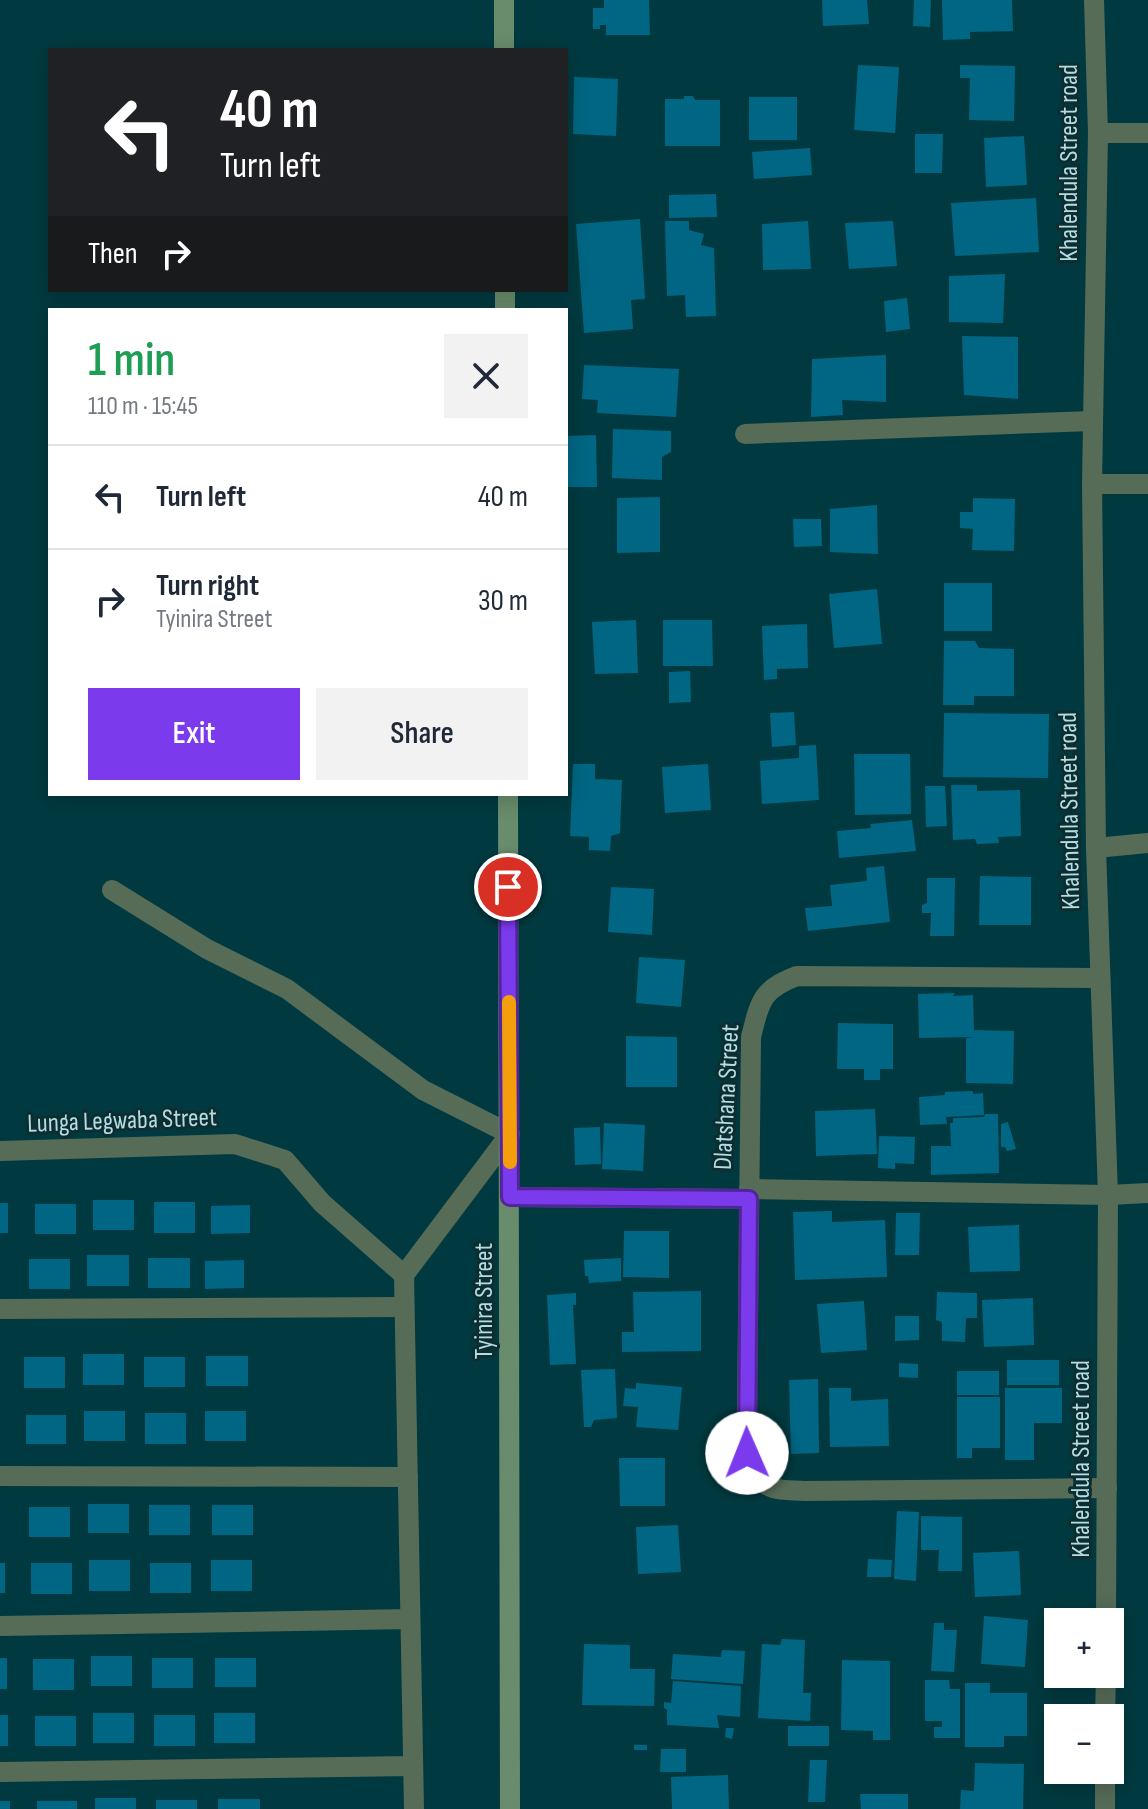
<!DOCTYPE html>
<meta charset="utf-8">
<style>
body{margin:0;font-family:"Sofia Sans Condensed",sans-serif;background:#f2f2f3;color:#1f2937;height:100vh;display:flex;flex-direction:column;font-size:30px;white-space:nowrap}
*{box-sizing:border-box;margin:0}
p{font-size:26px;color:#747a83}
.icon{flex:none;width:44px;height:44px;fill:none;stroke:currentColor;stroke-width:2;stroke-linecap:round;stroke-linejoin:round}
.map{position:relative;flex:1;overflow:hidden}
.details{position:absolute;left:48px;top:308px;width:520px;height:488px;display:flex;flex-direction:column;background:#fff;border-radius:0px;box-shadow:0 4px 20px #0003}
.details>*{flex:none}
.guide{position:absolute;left:48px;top:48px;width:520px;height:244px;border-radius:0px;box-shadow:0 4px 20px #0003;background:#202124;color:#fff;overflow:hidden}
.buttons{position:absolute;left:1044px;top:1608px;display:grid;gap:16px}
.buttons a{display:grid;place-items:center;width:80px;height:80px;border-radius:0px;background:#fff;box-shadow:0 4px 20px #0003;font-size:40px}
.pin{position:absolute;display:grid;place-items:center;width:68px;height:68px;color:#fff;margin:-34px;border:4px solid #fff;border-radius:50%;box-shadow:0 2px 8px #0007}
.me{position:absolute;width:88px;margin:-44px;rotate:359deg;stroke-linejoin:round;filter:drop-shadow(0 0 6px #0008)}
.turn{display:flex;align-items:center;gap:28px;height:168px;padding:0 40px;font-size:36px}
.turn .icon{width:104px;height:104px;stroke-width:2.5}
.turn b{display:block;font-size:56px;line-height:68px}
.then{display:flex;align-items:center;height:76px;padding:0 40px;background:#0003;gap:16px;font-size:30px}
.round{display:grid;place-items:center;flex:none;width:84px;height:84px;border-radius:0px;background:#f2f2f3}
.overview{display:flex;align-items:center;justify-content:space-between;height:136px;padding:0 40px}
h1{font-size:48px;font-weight:600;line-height:60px;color:#1e9e55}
.action{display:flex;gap:16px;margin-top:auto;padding:16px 40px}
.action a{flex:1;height:92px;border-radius:0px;background:#7c3aed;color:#fff;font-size:32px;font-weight:600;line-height:92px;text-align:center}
.action a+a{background:#f2f2f3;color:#1f2937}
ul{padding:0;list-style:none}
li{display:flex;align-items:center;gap:24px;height:104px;padding:0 40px;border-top:2px solid #e0e1e3}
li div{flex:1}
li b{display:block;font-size:30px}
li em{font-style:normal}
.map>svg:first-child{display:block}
</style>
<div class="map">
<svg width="1148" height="1809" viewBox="0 0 1148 1809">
<rect width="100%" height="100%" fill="#003a40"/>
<!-- building -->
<g fill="#006683">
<path d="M604,0H649L650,35H606V25H600V29H593V8H604Z"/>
<path d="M822,0H867L869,24L823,26Z"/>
<path d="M914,0H931L930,27L913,26Z"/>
<path d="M942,0H1012L1013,31L970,32V39L943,40Z"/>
<path d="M858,65L899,67L895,133L854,130Z"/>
<path d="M960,65L1015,66L1014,121L969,120L970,78H960Z"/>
<path d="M574,77L618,79L616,136L573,134Z"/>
<path d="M684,96H693L695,100H720V146H665V99H684Z"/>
<rect x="749" y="97" width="48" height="43"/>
<path d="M915,134H943L942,173H915Z"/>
<path d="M1024,136L1027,185L986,187L984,138Z"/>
<path d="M810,148L812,175L754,179L752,152Z"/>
<path d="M716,194L717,217L669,218V195Z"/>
<path d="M1036,198L1039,252L955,256L951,203Z"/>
<path d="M640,219L645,299L631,300L633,329L584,333L576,224Z"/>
<path d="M665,221H689V230L704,234L701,245L714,248L716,316L686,317L685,295L667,296Z"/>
<path d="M808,221L811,269L763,270L762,224Z"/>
<path d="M893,221L897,266L849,269L845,223Z"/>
<path d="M1005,274L1003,323L949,322V276Z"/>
<path d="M907,298L910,329L886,332L884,301Z"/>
<path d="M962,336L1018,337V399L964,395Z"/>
<path d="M886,355V402L842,400L843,415L811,417L812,359Z"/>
<path d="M584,365L679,369L676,417L597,413L598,400L582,399Z"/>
<path d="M613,429L671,431V452L662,457V480L612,478Z"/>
<path d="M596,435L597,487H566V436Z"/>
<path d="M660,497V552L617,553V498Z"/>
<path d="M973,498L1015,499L1014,551L972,550L973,529L960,528V512H973Z"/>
<path d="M877,505L878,554L830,552V509Z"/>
<path d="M793,519H821L822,546L794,547Z"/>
<rect x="944" y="583" width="48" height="48"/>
<path d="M877,589L882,644L834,648L829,594Z"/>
<path d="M636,620L638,673L595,674L592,622Z"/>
<path d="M663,620H712L713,666H663Z"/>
<path d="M807,624L808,668L777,669V679L764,680L762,626Z"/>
<path d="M944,641H975L979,648L1014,649V696H974V705H943Z"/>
<path d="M690,671L691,702L669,703V672Z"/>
<path d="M794,712L796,745L772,747L770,713Z"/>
<path d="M944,713L1049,714L1048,778L943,777Z"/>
<path d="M816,745L819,800L762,804L760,761L799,758V746Z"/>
<path d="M854,754H910L911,814L855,815Z"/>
<path d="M573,764H595V779L622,780L620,833L611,836L610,851L589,850V837L570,836Z"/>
<path d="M708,764L711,810L665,813L662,767Z"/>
<path d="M951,785H977V791L1020,790L1021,836L998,837L999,843L977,844L975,839L953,840Z"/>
<path d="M925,786H945L947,826L926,827Z"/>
<path d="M912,820L916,851L839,858L837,831L871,828L870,824Z"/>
<path d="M884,866L890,922L808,931L805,908L832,906L830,885L867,881L866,868Z"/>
<path d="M980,876L1031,877V925H979Z"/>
<path d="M927,878H955L954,936H930L931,913H922V905L927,903Z"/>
<path d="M611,887L654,889L652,935L608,932Z"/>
<path d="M639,957L685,960L681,1007L636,1003Z"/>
<path d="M955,993L953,996L973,995L974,1030L1014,1031L1013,1084L966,1083V1038L975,1037L919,1038L918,994Z"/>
<path d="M838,1023L893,1024V1069H880V1080H864V1069H837Z"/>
<path d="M626,1036L677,1037V1087H626Z"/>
<path d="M973,1091V1094L983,1093L984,1115L946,1117L947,1124L920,1125L919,1097L945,1095V1092Z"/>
<path d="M875,1109L877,1154L816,1156L815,1111Z"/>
<path d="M985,1114H998L999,1173L931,1175V1146H951L950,1123H953V1118L984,1117Z"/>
<path d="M1008,1122L1016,1149L1007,1151L1005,1147H1001V1124Z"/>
<path d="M604,1123L645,1125L643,1171L602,1169Z"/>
<path d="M600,1127L601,1164L575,1165L574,1128Z"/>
<path d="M879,1136L915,1137L914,1164L895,1163V1169L878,1168Z"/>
<rect x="93" y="1200" width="41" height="30"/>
<rect x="154" y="1202" width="41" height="31"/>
<rect x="0" y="1203" width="8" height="30"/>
<rect x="35" y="1204" width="41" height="30"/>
<path d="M250,1205V1233L211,1234V1206Z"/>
<path d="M832,1211V1222L885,1220L887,1277L795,1280L793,1212Z"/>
<path d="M896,1213H920L919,1255H895Z"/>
<path d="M1019,1225L1020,1271L970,1272L968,1227Z"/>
<path d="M624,1231H669V1278L623,1277Z"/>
<rect x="87" y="1255" width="42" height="31"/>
<rect x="148" y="1258" width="42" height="30"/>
<path d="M621,1258V1281L589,1283L588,1276H585L584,1260Z"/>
<rect x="29" y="1259" width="41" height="30"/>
<path d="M244,1260V1288L205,1289V1261Z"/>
<path d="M701,1291V1351L622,1352V1332H634L633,1292Z"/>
<path d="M937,1292L977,1293V1318H966L965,1342L942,1341V1322L936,1320Z"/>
<path d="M576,1293V1305H573L576,1364L550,1365L547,1295Z"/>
<path d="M1033,1298L1034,1345L984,1347L982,1300Z"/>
<path d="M864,1301L867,1350L821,1353L817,1304Z"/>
<path d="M895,1316H919V1340L895,1341Z"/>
<rect x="83" y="1354" width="41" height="31"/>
<rect x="206" y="1356" width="42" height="30"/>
<rect x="24" y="1357" width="41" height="31"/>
<rect x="144" y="1357" width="41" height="30"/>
<rect x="1007" y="1360" width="52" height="25"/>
<path d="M899,1363L918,1364V1378L899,1377Z"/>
<path d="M615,1369L617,1418L594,1420L591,1427H584L581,1370Z"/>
<rect x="957" y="1371" width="42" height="24"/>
<path d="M818,1379L819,1453L791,1454L789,1380Z"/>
<path d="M636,1383L682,1387L678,1430L636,1427L638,1407L623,1406L625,1388L636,1389Z"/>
<path d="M829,1388H851V1401L888,1399L889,1446L830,1447Z"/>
<path d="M1005,1388H1062V1423H1034V1460H1005Z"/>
<path d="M957,1397H1000V1448H972V1458H957Z"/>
<rect x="84" y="1411" width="41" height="30"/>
<rect x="205" y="1411" width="41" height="30"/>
<rect x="145" y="1413" width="41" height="31"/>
<rect x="26" y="1415" width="40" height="29"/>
<path d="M619,1458H665V1506H620Z"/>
<rect x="88" y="1504" width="41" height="29"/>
<rect x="149" y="1505" width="41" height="30"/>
<rect x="212" y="1505" width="41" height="30"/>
<rect x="29" y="1507" width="41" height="30"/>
<path d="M897,1511L919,1512L916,1581L894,1579Z"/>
<path d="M921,1516L962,1517V1571H938L939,1550H921Z"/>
<path d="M678,1525L681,1572L638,1574L636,1527Z"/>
<path d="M1019,1551L1021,1595L975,1597L973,1553Z"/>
<path d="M868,1559L892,1560L891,1577H867Z"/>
<rect x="89" y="1560" width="41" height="31"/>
<rect x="211" y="1560" width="41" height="31"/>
<rect x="0" y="1563" width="5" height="30"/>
<rect x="31" y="1563" width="41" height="31"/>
<rect x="150" y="1563" width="41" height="30"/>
<path d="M984,1616L1028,1620L1025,1667L981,1664Z"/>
<path d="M934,1623H944V1630H957L954,1672L931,1671Z"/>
<path d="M782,1639L805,1640L803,1693H811L810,1721L758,1718L762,1644L780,1645Z"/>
<path d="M584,1644L630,1645V1669H655L654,1706L582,1705Z"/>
<path d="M722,1650L745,1651L743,1684L671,1679L673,1654L721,1657Z"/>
<rect x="91" y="1656" width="41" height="30"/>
<rect x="0" y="1658" width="7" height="31"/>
<rect x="152" y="1658" width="41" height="30"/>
<rect x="215" y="1658" width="41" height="29"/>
<rect x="33" y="1659" width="41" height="31"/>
<path d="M842,1660L890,1661V1740H873V1731L841,1730Z"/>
<path d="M925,1680H949L950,1689H960V1738H934V1727H942V1721H925Z"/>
<path d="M673,1681L741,1686L740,1717L717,1715L719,1728L667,1725V1710L664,1708V1702L671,1703Z"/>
<path d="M965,1683H990V1693H1027V1736H1004V1747H965Z"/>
<rect x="93" y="1713" width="41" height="30"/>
<rect x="214" y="1713" width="41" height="30"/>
<rect x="0" y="1715" width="8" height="31"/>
<rect x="154" y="1715" width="41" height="31"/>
<rect x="35" y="1716" width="41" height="30"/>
<rect x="788" y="1726" width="41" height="20"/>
<path d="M726,1728H734L732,1739L725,1737Z"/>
<rect x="634" y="1745" width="13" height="5"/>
<path d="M661,1749H686V1772H660Z"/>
<path d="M810,1760H827L825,1802H808Z"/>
<path d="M975,1763L1024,1764L1023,1809H960L961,1790L974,1791Z"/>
<path d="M728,1775L729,1809H672L671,1777Z"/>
<path d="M860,1794H908V1809H861Z"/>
<rect x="95" y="1798" width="41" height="11"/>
<rect x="218" y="1799" width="42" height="10"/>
<rect x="156" y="1800" width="41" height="9"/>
<rect x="0" y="1801" width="10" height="8"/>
<rect x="37" y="1801" width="40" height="8"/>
</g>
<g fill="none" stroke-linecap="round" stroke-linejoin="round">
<!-- lane -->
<g stroke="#566c57" stroke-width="20">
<path d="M745,434L1092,421"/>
<path d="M1092,484H1148"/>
<path d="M1096,848L1148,843"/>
<path d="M749,1189L1108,1195"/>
<path d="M510,1197L749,1199"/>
</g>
<!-- street -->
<g stroke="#566c57" stroke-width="20">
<path d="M1094,0L1098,133L1092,484L1096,848L1108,1195L1106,1622"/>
<path d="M1098,133H1148"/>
<path d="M1099,978L797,976C761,989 760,1002 751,1037L747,1414C747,1439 743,1478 773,1488C782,1491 795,1490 805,1491L1107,1488"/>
<path d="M0,1151L235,1144L285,1160L322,1203L404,1275L510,1134L423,1090L287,989L207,949L112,890"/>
<path d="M1108,1195L1148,1193"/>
<path d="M404,1275L414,1809"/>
<path d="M0,1309L404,1307"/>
<path d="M0,1476L408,1477"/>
<path d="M0,1626L410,1619"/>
<path d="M1105,1718L1106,1674"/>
<path d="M0,1772L413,1766"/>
<path d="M1105,1809V1770"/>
</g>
<!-- secondary -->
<g stroke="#698c6c" stroke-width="20">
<path d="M504,50V0"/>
<path d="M505,290V310"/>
<path d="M508,794L510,1809"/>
</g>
</g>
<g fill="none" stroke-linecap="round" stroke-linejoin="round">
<defs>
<path id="route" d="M508,887L510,1197L749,1199L747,1453"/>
</defs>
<!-- route casing -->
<use href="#route" stroke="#51269a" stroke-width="20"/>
<!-- route -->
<use href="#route" stroke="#7c3aed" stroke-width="14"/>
<!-- slow -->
<path stroke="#f59e0b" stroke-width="14" d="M509,1002L510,1162"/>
</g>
<g text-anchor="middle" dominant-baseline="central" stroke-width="6" stroke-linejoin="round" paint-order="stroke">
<!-- street labels -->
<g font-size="26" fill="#b2dde3" stroke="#0e2d31">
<text transform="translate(1069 163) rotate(-90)">Khalendula Street road</text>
<text transform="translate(1070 811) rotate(-91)">Khalendula Street road</text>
<text transform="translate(727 1097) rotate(-87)">Dlatshana Street</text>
<text transform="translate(122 1121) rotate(-2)">Lunga Legwaba Street</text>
<text transform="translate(484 1301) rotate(-90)">Tyinira Street</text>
<text transform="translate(1081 1459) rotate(-90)">Khalendula Street road</text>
</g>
</g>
</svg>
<div class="buttons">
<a>+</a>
<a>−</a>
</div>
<div class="pin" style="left:508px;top:887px;background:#d93025"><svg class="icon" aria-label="arrive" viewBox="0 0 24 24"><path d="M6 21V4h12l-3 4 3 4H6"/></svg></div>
<svg class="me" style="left:747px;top:1453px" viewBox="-20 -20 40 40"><circle r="19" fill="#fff"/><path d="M0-13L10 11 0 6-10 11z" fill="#7c3aed"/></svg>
<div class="guide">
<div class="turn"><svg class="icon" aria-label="left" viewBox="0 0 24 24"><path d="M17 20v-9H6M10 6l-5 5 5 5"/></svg><div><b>40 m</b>Turn left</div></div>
<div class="then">Then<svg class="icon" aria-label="right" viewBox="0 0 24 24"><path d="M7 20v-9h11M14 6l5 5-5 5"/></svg></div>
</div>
<section class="details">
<div class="overview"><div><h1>1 min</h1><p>110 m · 15:45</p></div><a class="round"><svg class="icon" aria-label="close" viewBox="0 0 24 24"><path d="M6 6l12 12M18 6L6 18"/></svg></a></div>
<ul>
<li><svg class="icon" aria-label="left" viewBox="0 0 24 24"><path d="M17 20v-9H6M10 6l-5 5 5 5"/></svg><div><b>Turn left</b></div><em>40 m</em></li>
<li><svg class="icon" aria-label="right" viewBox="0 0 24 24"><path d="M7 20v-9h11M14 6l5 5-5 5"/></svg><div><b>Turn right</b><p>Tyinira Street</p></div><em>30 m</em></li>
</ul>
<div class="action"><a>Exit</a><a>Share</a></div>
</section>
</div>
